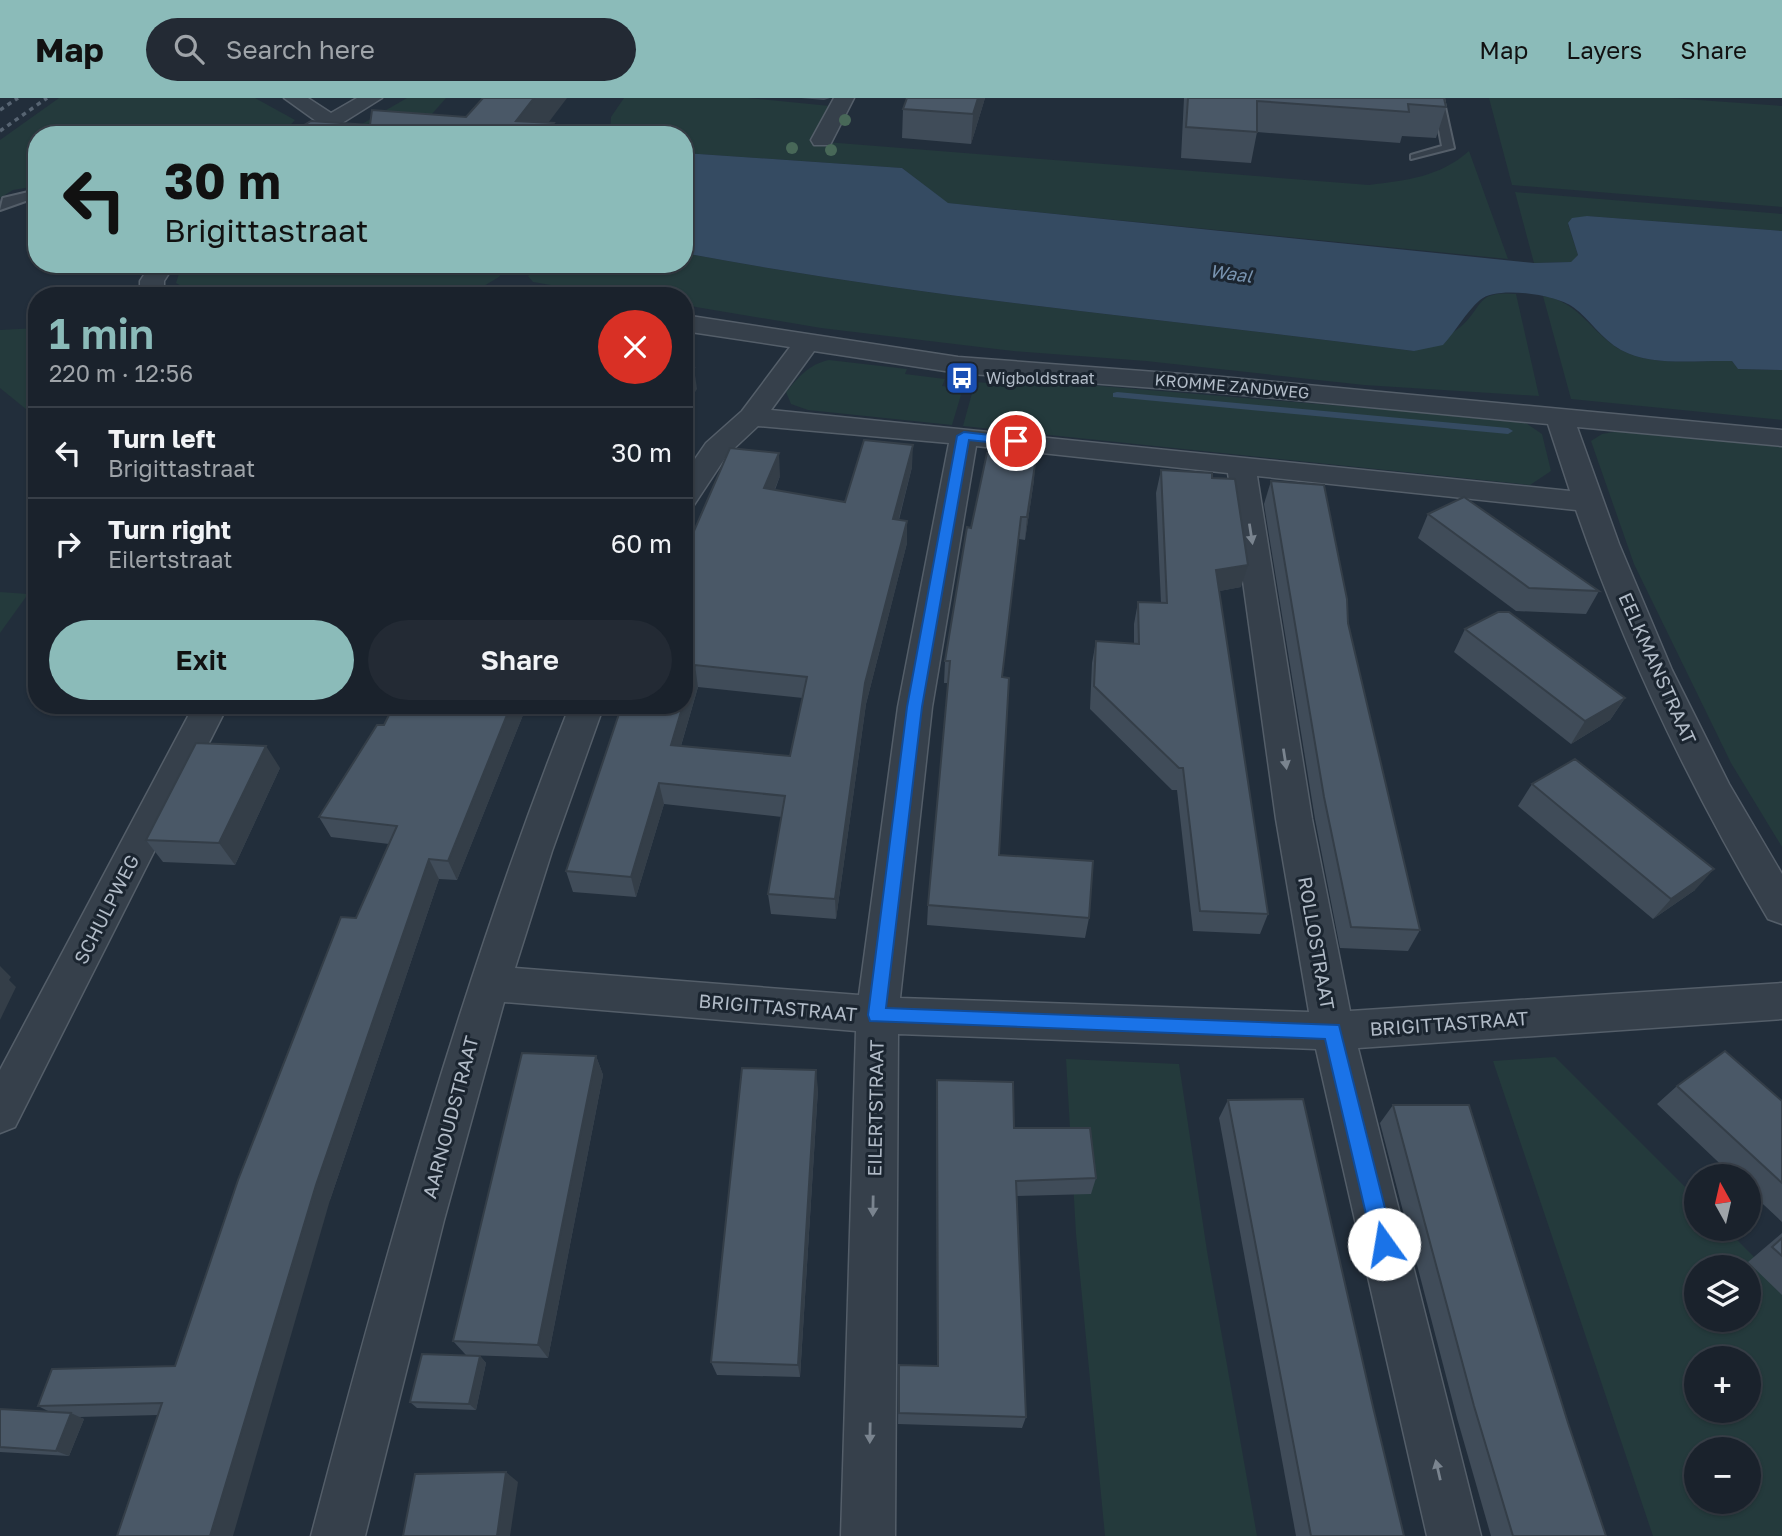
<!DOCTYPE html>
<meta charset="utf-8">
<style>
body{margin:0;font-family:"Golos Text",sans-serif;background:#232a34;color:#f1f3f6;height:100vh;display:flex;flex-direction:column;font-size:26px;white-space:nowrap}
*{box-sizing:border-box;margin:0}
p{font-size:23px;color:#9fa4a9}
.icon{flex:none;width:38px;height:38px;fill:none;stroke:currentColor;stroke-width:2;stroke-linecap:round;stroke-linejoin:round}
.map{position:relative;flex:1;overflow:hidden}
.drawer{position:absolute;left:28px;top:189px;width:665px;height:427px;display:flex;flex-direction:column;background:#1a222c;border-radius:28px;box-shadow:0 2px 5px #0004,0 0 0 2px #383f48}
.drawer>*{flex:none}
.top-card{position:absolute;left:28px;top:28px;width:665px;height:147px;border-radius:28px;box-shadow:0 2px 5px #0004,0 0 0 2px #383f48;background:#8bbbb9;color:#111;overflow:hidden}
.needle{width:46px;rotate:352deg}
.tools{position:absolute;left:1684px;top:1066px;display:grid;gap:14px}
.tools a{display:grid;place-items:center;width:77px;height:77px;border-radius:50%;background:#1a222c;box-shadow:0 2px 5px #0004,0 0 0 2px #383f48;font-size:35px}
.pin{position:absolute;display:grid;place-items:center;width:60px;height:60px;color:#fff;margin:-30px;border:4px solid #fff;border-radius:50%;box-shadow:0 2px 7px #0007}
.me{position:absolute;width:77px;margin:-38px;rotate:347deg;stroke-linejoin:round;filter:drop-shadow(0 0 5px #0008)}
.turn{display:flex;align-items:center;gap:24px;height:147px;padding:0 21px;font-size:32px}
.turn .icon{width:91px;height:91px;stroke-width:2.5}
.turn b{display:block;font-size:49px;line-height:60px}
.round{display:grid;place-items:center;flex:none;width:74px;height:74px;border-radius:37px;background:#232a34}
.headline{display:flex;align-items:center;justify-content:space-between;height:119px;padding:0 21px}
h1{font-size:42px;font-weight:600;line-height:52px;color:#8bbbb9}
.cta{display:flex;gap:14px;margin-top:auto;padding:14px 21px}
.cta a{flex:1;height:80px;border-radius:42px;background:#8bbbb9;color:#111;font-size:28px;font-weight:600;line-height:80px;text-align:center}
.cta a+a{background:#232a34;color:#f1f3f6}
ul{padding:0;list-style:none}
li{display:flex;align-items:center;gap:21px;height:91px;padding:0 21px;border-top:2px solid #383f48}
li div{flex:1}
li b{display:block;font-size:26px}
li em{font-style:normal}
header{display:flex;align-items:center;gap:42px;box-sizing:border-box;height:98px;padding:0 35px;background:#8bbbb9;color:#111}
header strong{font-size:33px}
nav{display:flex;gap:38px;margin-inline-start:auto;font-size:24px}
.search{width:490px;height:63px;background:#232a34;display:flex;align-items:center;gap:18px;box-sizing:border-box;padding:0 24px;border-radius:38px;color:#9fa4a9;font-size:26px}
.map>svg:first-child{display:block}
</style>
<header>
<strong>Map</strong>
<div class="search"><svg class="icon" aria-label="search" viewBox="0 0 24 24"><circle cx="10" cy="10" r="6"/><path d="M15 15l6 6"/></svg>Search here</div>
<nav><a>Map</a><a>Layers</a><a>Share</a></nav>
</header>
<div class="map">
<svg width="1782" height="1438" viewBox="0 0 1782 1438">
<rect width="100%" height="100%" fill="#222e3b"/>
<!-- green -->
<g fill="#243a3c" fill-rule="evenodd">
<path d="M59,0H255L295,22L281,37H37V88L13,92L0,100V42Z"/>
<path d="M407,0H446L424,25L343,37Z"/>
<path d="M624,0H748L830,8L813,43L1369,87C1407,82 1440,79 1469,53L1508,161L947,105L902,70L684,55V37H610L611,19Z"/>
<path d="M1489,0H1670L1782,8V109L1512,87Z"/>
<path d="M1515,94L1782,116V133L1587,118L1568,126L1578,157L1572,164L1534,165Z"/>
<path d="M684,155C926,201 1170,221 1414,253C1427,246 1447,240 1459,230C1484,210 1474,192 1516,196L1539,298L1364,287L1146,263L1013,253L821,230L684,207V198L603,196L533,184L528,178L542,166H684Z"/>
<path d="M182,166H508L499,179L467,198H199L176,185Z"/>
<path d="M1543,198C1579,203 1591,235 1621,252C1652,269 1698,262 1732,263L1738,271L1782,272V322L1571,301Z"/>
<path d="M37,230V320L0,290V232Z"/>
<path d="M829,262L907,271L905,276L945,281L942,288L963,290L952,327L808,312L791,306L786,294C799,279 809,266 829,262Z"/>
<path d="M991,279L1523,323L1542,336L1551,373L1530,387L963,328L975,284L988,285Z"/>
<path d="M1619,333L1782,348V749L1731,665L1634,466L1591,343L1602,336Z"/>
<path d="M0,494L28,496L0,535Z"/>
<path d="M1555,959L1696,1100V1130L1726,1131L1782,1187V1438H1653L1493,963ZM1696,1169H1748V1222H1696ZM1696,1260H1748V1312H1696ZM1696,1351H1748V1404H1696Z"/>
<path d="M1066,961L1179,966L1207,1153L1257,1438H1105L1076,1136Z"/>
</g>
<!-- water -->
<path fill="#354b62" d="M684,55L902,70L948,105L1534,165L1571,164L1578,157L1568,125L1572,120L1587,118L1782,133V272L1738,271L1732,263C1698,262 1652,269 1621,252C1601,241 1590,221 1573,209C1556,197 1497,187 1480,202C1466,214 1456,233 1443,247L1414,253C1170,221 926,201 684,155Z"/>
<g fill="none" stroke-linecap="round" stroke-linejoin="round">
<!-- stream -->
<path fill="#354b62" fill-rule="evenodd" d="M1117,294L1508,330L1513,333L1508,336L1113,299V295Z"/>
<defs>
<g id="lane">
<path d="M1433,0H1443L1454,50L1411,61V57L1442,48Z"/>
<path d="M37,92V99L0,112L3,100Z"/>
</g>
<g id="street">
<path d="M284,0H308L331,15L357,0H382L323,37H297L316,23Z"/>
<path d="M834,0H854L830,47H814L811,42Z"/>
<path d="M151,166H175L164,183V198H140V183Z"/>
<path d="M684,217L958,259L1222,279L1782,332V348L1577,329L1619,446L1672,572L1729,686L1782,776V826L1768,821C1691,691 1626,556 1576,412L1257,378L1312,721L1350,913L1782,885V921L1358,950L1481,1438H1427L1316,951L898,936L895,1438H841L856,933L504,904L444,1122L365,1438H311C385,1157 463,878 570,607H604L552,753L515,870L859,897L898,609L949,345L758,328L727,357L694,407L684,409V377L706,345L742,313L790,249L684,233ZM814,253L958,275L1222,295L1548,326L1570,393L771,312ZM976,348L1228,375L1276,721L1309,914L900,900L932,609Z"/>
<path d="M194,607H228L15,1029L0,1035V972Z"/>
</g>
</defs>
<!-- lane casing -->
<use href="#lane" stroke="#545e69" stroke-width="4"/>
<!-- street casing -->
<use href="#street" stroke="#545e69" stroke-width="3"/>
<!-- lane -->
<use href="#lane" fill="#36404b" fill-rule="evenodd"/>
<!-- street -->
<use href="#street" fill="#36404b" fill-rule="evenodd"/>
<!-- rail -->
<g stroke="#576472" stroke-width="3.5" stroke-dasharray="4.5 4.5" stroke-linecap="butt">
<path d="M0,12L18,0"/>
<path d="M0,33L47,0"/>
</g>
</g>
<!-- trees -->
<g fill="#486858">
<circle cx="845" cy="22" r="6"/>
<circle cx="792" cy="50" r="6"/>
<circle cx="831" cy="52" r="6"/>
</g>
<!-- wall -->
<g fill="#404c59" fill-rule="evenodd">
<path d="M801,0H830L824,2Z"/>
<path d="M907,0H985L971,46L902,40L903,11Z"/>
<path d="M1184,0H1444L1446,9L1436,40L1402,38L1400,45L1257,34L1251,65L1181,60Z"/>
<path d="M912,369L899,422L907,423V445L866,606L836,821L771,816L768,796L782,719L664,706L636,799L573,794L566,773L684,456L780,378L775,392L845,404ZM698,589L803,600L790,658L681,648Z"/>
<path d="M1161,372L1212,380L1241,489L1219,493L1268,816L1260,836L1193,833L1177,692H1172L1090,611L1092,565L1096,543L1134,546V526L1138,504L1161,505L1156,395Z"/>
<path d="M1034,382L1025,442L1019,441L1002,579L999,757L1089,820L1085,840L927,827L928,807L948,585H944L945,563L971,430Z"/>
<path d="M1271,383L1348,525L1420,832L1408,853L1340,850L1315,721L1264,406Z"/>
<path d="M1428,416L1599,493L1586,516L1516,513L1418,440Z"/>
<path d="M1465,531L1625,600L1610,622L1571,646L1454,554Z"/>
<path d="M394,607H527L457,782L439,781L330,1102L158,1317L79,1319L84,1321L69,1358L0,1354V1311L50,1314L38,1308L175,1268L356,820L389,746L331,739L319,719L384,627Z"/>
<path d="M280,670L235,767L163,764L146,742Z"/>
<path d="M1532,686L1695,792L1653,821L1518,708Z"/>
<path d="M596,958L603,977L548,1260L466,1257L453,1243Z"/>
<path d="M937,982L1096,1080L1091,1096L1017,1098L1026,1319L1022,1330L898,1326L899,1267L937,1268L936,999Z"/>
<path d="M1677,988L1782,1003V1124L1748,1092V1078H1733L1657,1006Z"/>
<path d="M818,991L800,1279L717,1277L711,1264Z"/>
<path d="M1228,1002L1373,1309L1404,1438H1296L1219,1020Z"/>
<path d="M1393,1007L1568,1325L1606,1438H1491L1457,1320L1380,1025Z"/>
<path d="M1782,1135V1197L1748,1164Z"/>
<path d="M480,1258L486,1265L476,1312L417,1310L410,1304Z"/>
</g>
<!-- shaded-wall -->
<g fill="#343e48">
<path d="M534,0H567L539,37L516,23Z"/>
<path d="M978,0H985L971,46L973,16Z"/>
<path d="M554,25L556,37H545Z"/>
<path d="M694,270L697,291L684,312V285Z"/>
<path d="M913,347L912,369L893,443V421Z"/>
<path d="M779,355L780,378L766,412L764,390Z"/>
<path d="M1036,360L1034,382L1025,442L1027,419Z"/>
<path d="M907,423V445L866,606L836,821L835,801L865,585Z"/>
<path d="M1248,467L1241,489L1210,495L1216,472Z"/>
<path d="M695,567L698,589L675,668L671,647L683,607H684V602Z"/>
<path d="M1625,600L1610,622L1571,646L1585,623Z"/>
<path d="M511,607H527L457,782L448,763Z"/>
<path d="M266,648L280,670L235,767L219,745Z"/>
<path d="M659,685L664,706L636,799L631,779Z"/>
<path d="M429,761L439,781L330,1102L233,1438H210L316,1087Z"/>
<path d="M1714,771L1695,792L1653,821L1671,801Z"/>
<path d="M0,868L11,879L9,882L16,889L0,922Z"/>
<path d="M596,958L603,977L548,1260L538,1247Z"/>
<path d="M816,972L818,991L800,1279L798,1267Z"/>
<path d="M480,1258L486,1265L476,1312L469,1306Z"/>
<path d="M71,1315L84,1321L69,1358L56,1353Z"/>
<path d="M506,1374L518,1384L510,1438H497Z"/>
</g>
<!-- building -->
<g fill="#4a5867" stroke="#343e48" stroke-width="2">
<path d="M483,0H534L516,23L554,25L545,37H287L311,23L370,27L372,12L466,19Z"/>
<path d="M907,0H978L973,16L903,11Z"/>
<path d="M1188,0H1444L1446,9L1408,6L1409,14L1257,3V34L1186,29Z"/>
<path d="M684,269L694,270L684,285Z"/>
<path d="M864,342L913,347L893,421L907,423L865,585L835,801L768,796L785,698L659,685L631,779L566,773L622,607H683L671,647L790,658L807,579L695,567L684,602V456L730,350L779,355L764,390L845,404Z"/>
<path d="M987,355L1036,360L1027,419H1021L1002,579L1009,580L999,757L1093,763L1089,820L928,807L950,563H945L967,429L971,430Z"/>
<path d="M1161,372L1212,375V380L1235,381L1248,467L1216,472L1268,816L1200,813L1183,670H1179L1094,588L1096,543L1139,546L1138,504L1167,505Z"/>
<path d="M1271,383L1324,387L1347,501L1348,525L1420,832L1351,829L1324,699Z"/>
<path d="M1464,399L1599,493L1529,490L1428,416Z"/>
<path d="M1498,514H1509L1625,600L1585,623L1465,531Z"/>
<path d="M394,607H511L448,763L429,761L316,1087L210,1438H117L162,1305L38,1308L52,1271L175,1268L238,1082L341,819L356,820L397,728L319,719L377,627H384Z"/>
<path d="M196,645L266,648L219,745L146,742Z"/>
<path d="M1575,661L1714,771L1671,801L1532,686Z"/>
<path d="M1725,953L1782,1003V1085L1677,988Z"/>
<path d="M522,955L596,958L538,1247L453,1243Z"/>
<path d="M742,970L816,972L798,1267L711,1264Z"/>
<path d="M937,982L1013,984L1014,1030H1090L1096,1080L1016,1083L1026,1319L899,1315V1267L938,1268Z"/>
<path d="M1303,1001L1373,1309L1404,1438H1311L1228,1002Z"/>
<path d="M1393,1007H1469L1568,1325L1606,1438H1513L1474,1308Z"/>
<path d="M1782,1140V1158L1772,1149Z"/>
<path d="M422,1256L480,1258L469,1306L410,1304Z"/>
<path d="M0,1311L71,1315L56,1353L0,1349Z"/>
<path d="M506,1374L497,1438H403L415,1376Z"/>
</g>
<!-- one-way arrows -->
<defs><path id="oneway-solid" d="M-6-.8H1V-3.2L6.5 0L1 3.2V.8H-6Z" transform="scale(1.75)"/></defs>
<g fill="#7a848f">
<use href="#oneway-solid" transform="translate(1251 436) rotate(81)"/>
<use href="#oneway-solid" transform="translate(1285 661) rotate(81)"/>
<use href="#oneway-solid" transform="translate(873 1108) rotate(91)"/>
<use href="#oneway-solid" transform="translate(870 1335) rotate(91)"/>
<use href="#oneway-solid" transform="translate(1438 1372) rotate(-103)"/>
</g>
<!-- route -->
<path fill="#1a73e8" stroke="#114b97" stroke-width="2" d="M964,334L1016,340L1022,343L1016,347L969,342L922,609L886,910L1339,927L1394,1146L1391,1153L1384,1156L1376,1153L1373,1146L1325,941L870,923L868,917L907,609L957,338Z"/>
<!-- icons -->
<defs>
<symbol id="bus-square" viewBox="-11 -11 22 22"><rect x="-9" y="-9" width="18" height="18" rx="4" fill="#1a4fb4" stroke="#1b2530"/><path d="M-5-6H5V4H4V6H2V4H-2V6H-4V4H-5ZM-3.5-4V0h7V-4ZM-3.5 1.2v1.5H-2V1.2ZM2 1.2v1.5H3.5V1.2Z" fill="#fff"/></symbol>
</defs>
<g fill-rule="evenodd">
<use href="#bus-square" x="943" y="261" width="38" height="38"/>
</g>
<g text-anchor="middle" dominant-baseline="central" stroke-width="6" stroke-linejoin="round" paint-order="stroke">
<!-- far-poi labels -->
<g font-size="16" fill="#b1bbc7" stroke="#1b2530" text-anchor="start">
<text x="986" y="280">Wigboldstraat</text>
</g>
<!-- far-street labels -->
<g font-size="16" fill="#b1bbc7" stroke="#1b2530">
<text transform="translate(1232 288) rotate(5)">KROMME ZANDWEG</text>
</g>
<!-- far-water labels -->
<g font-size="18" font-style="italic" fill="#7893af" stroke="#1b2530">
<text transform="translate(1231 175) rotate(8)">Waal</text>
</g>
<!-- street labels -->
<g font-size="19" fill="#b1bbc7" stroke="#1b2530">
<text transform="translate(1658 570) rotate(66)">EELKMANSTRAAT</text>
<text transform="translate(106 811) rotate(-63)">SCHULPWEG</text>
<text transform="translate(1317 845) rotate(80)">ROLLOSTRAAT</text>
<text transform="translate(778 909) rotate(5)">BRIGITTASTRAAT</text>
<text transform="translate(1449 925) rotate(-4)">BRIGITTASTRAAT</text>
<text transform="translate(875 1010) rotate(-89)">EILERTSTRAAT</text>
<text transform="translate(450 1019) rotate(-75)">AARNOUDSTRAAT</text>
</g>
</g>
</svg>
<div class="tools">
<a><svg class="needle" viewBox="-14 -14 28 28"><path d="M0-13l5 13h-10z" fill="#e53935"/><path d="M0 13l5-13h-10z" fill="#9fa4a9"/></svg></a>
<a><svg class="icon" aria-label="layers" viewBox="0 0 24 24"><path d="M12 4l9 5-9 5-9-5zM3 14l9 5 9-5"/></svg></a>
<a>+</a>
<a>−</a>
</div>
<div class="pin" style="left:1016px;top:343px;background:#d93025"><svg class="icon" aria-label="arrive" viewBox="0 0 24 24"><path d="M6 21V4h12l-3 4 3 4H6"/></svg></div>
<svg class="me" style="left:1384px;top:1146px" viewBox="-20 -20 40 40"><circle r="19" fill="#fff"/><path d="M0-13L10 11 0 6-10 11z" fill="#1a73e8"/></svg>
<div class="top-card">
<div class="turn"><svg class="icon" aria-label="left" viewBox="0 0 24 24"><path d="M17 20v-9H6M10 6l-5 5 5 5"/></svg><div><b>30 m</b>Brigittastraat</div></div>
</div>
<section class="drawer">
<div class="headline"><div><h1>1 min</h1><p>220 m · 12:56</p></div><a class="round" style="background:#d93025;color:#fff"><svg class="icon" aria-label="close" viewBox="0 0 24 24"><path d="M6 6l12 12M18 6L6 18"/></svg></a></div>
<ul>
<li><svg class="icon" aria-label="left" viewBox="0 0 24 24"><path d="M17 20v-9H6M10 6l-5 5 5 5"/></svg><div><b>Turn left</b><p>Brigittastraat</p></div><em>30 m</em></li>
<li><svg class="icon" aria-label="right" viewBox="0 0 24 24"><path d="M7 20v-9h11M14 6l5 5-5 5"/></svg><div><b>Turn right</b><p>Eilertstraat</p></div><em>60 m</em></li>
</ul>
<div class="cta"><a>Exit</a><a>Share</a></div>
</section>
</div>
